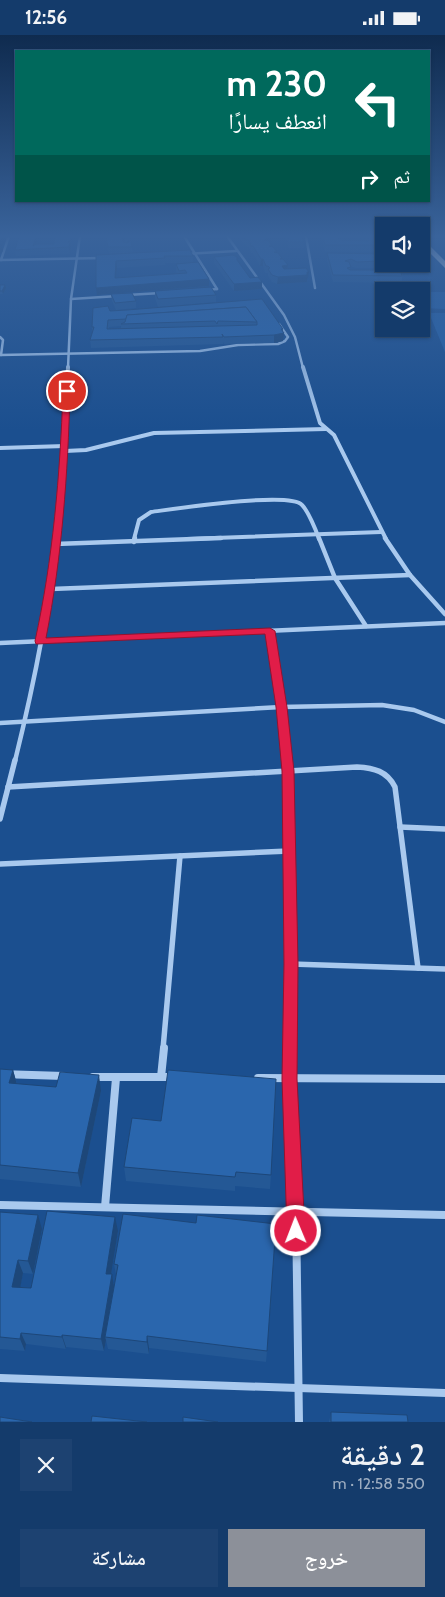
<!DOCTYPE html>
<html lang="ar">
<meta charset="utf-8">
<style>
body{margin:0;font-family:Cabin,"Noto Naskh Arabic",sans-serif;background:#1d4271;color:#f1f3f6;direction:rtl;height:100vh;display:flex;flex-direction:column;font-size:19px;white-space:nowrap}
*{box-sizing:border-box;margin:0}
p{font-size:16px;color:#9dadc1}
.icon{flex:none;width:28px;height:28px;fill:none;stroke:currentColor;stroke-width:2;stroke-linecap:round;stroke-linejoin:round}
.map{position:relative;height:1387px;overflow:hidden;direction:ltr}
.sheet{display:flex;flex-direction:column;background:#143b6b;flex:1}
.sheet>*{flex:none}
.top-card{position:absolute;left:15px;top:15px;width:415px;height:152px;border-radius:0px;box-shadow:0 1px 4px #0004,0 0 0 1px #33557e;direction:rtl;background:#00695c;color:#fff;overflow:hidden}
.fabs{position:absolute;left:375px;top:182px;display:grid;gap:10px}
.fabs a{display:grid;place-items:center;width:55px;height:55px;border-radius:0px;background:#143b6b;box-shadow:0 1px 4px #0004,0 0 0 1px #33557e;font-size:25px}
.pin{position:absolute;display:grid;place-items:center;width:42px;height:42px;color:#fff;margin:-21px;border:2px solid #fff;border-radius:50%;box-shadow:0 1px 5px #0007}
.me{position:absolute;width:55px;margin:-28px;rotate:359deg;stroke-linejoin:round;filter:drop-shadow(0 0 4px #0008)}
.turn{display:flex;align-items:center;gap:18px;height:105px;padding:0 20px;font-size:22px}
.turn .icon{width:65px;height:65px;stroke-width:2.5}
.turn b{display:block;font-size:35px;line-height:42px}
.then{display:flex;align-items:center;height:48px;padding:0 20px;background:#0003;gap:10px;font-size:19px}
.round{display:grid;place-items:center;flex:none;width:52px;height:52px;border-radius:0px;background:#1d4271}
.head{display:flex;align-items:center;justify-content:space-between;height:85px;padding:0 20px}
h1{font-size:30px;font-weight:600;line-height:38px}
.cta{display:flex;gap:10px;margin-top:auto;padding:10px 20px}
.cta a{flex:1;height:58px;border-radius:0px;background:#8c9099;color:#fff;font-size:20px;font-weight:600;line-height:58px;text-align:center}
.cta a+a{background:#1d4271;color:#f1f3f6}
.status{display:flex;justify-content:space-between;align-items:center;height:35px;padding:0 25px;background:#143b6b;direction:ltr}
.status svg{height:14px;fill:currentColor}
.map>svg:first-child{display:block}
</style>
<div class="status"><b>12:56</b><svg viewBox="0 0 49 12"><path d="M0 12V9h3v3zM5 12V6h3v6zM10 12V3h3v9zM15 12V0h3v12zM26 1h20v11H26zM47 4h2v5h-2z"/></svg></div>
<div class="map">
<svg width="445" height="1387" viewBox="0 0 445 1387">
<rect width="100%" height="100%" fill="#1b4f8f"/>
<!-- green -->
<g fill="#2461a8">
<path d="M421,257H445V274L423,273L421,269Z"/>
<path d="M429,278H445V317Z"/>
</g>
<g fill="none" stroke-linecap="round" stroke-linejoin="round">
<!-- street-far4 -->
<g stroke="#a9c9ee" stroke-width="2.5">
<path d="M184,201L217,254"/>
<path d="M227,201L284,280L295,302L303,333"/>
<path d="M306,201L315,253"/>
<path d="M185,219L236,216"/>
<path d="M0,225L102,223"/>
<path d="M1,225L9,201"/>
<path d="M207,255L217,254"/>
<path d="M127,260L161,258"/>
<path d="M71,264L118,261"/>
<path d="M0,302L3,305L1,320"/>
<path d="M0,320L200,316L238,310L278,309L285,306L288,302L279,289"/>
<path d="M68,333L71,264L80,201"/>
</g>
<!-- street-far3 -->
<g stroke="#a9c9ee" stroke-width="4">
<path d="M303,332L320,388L334,400L386,504"/>
<path d="M0,413L65,411"/>
<path d="M65,416L86,415L154,398L326,394"/>
<path d="M56,504L65,411L68,332"/>
<path d="M134,504L139,485L151,477C174,474 290,456 302,470C308,476 316,495 319,504"/>
<path d="M187,504L381,497"/>
</g>
<!-- street-far2 -->
<g stroke="#a9c9ee" stroke-width="4.5">
<path d="M319,503L335,543L366,591"/>
<path d="M385,503L410,540L445,579"/>
<path d="M134,507L135,503"/>
<path d="M55,509L221,503"/>
<path d="M51,554L410,540"/>
<path d="M270,596L287,726"/>
<path d="M0,608L445,588"/>
<path d="M0,688L281,672L382,670L414,675L445,687"/>
<path d="M15,726C33,653 49,578 56,503"/>
</g>
<!-- street-far1 -->
<g stroke="#a9c9ee" stroke-width="5.5">
<path d="M287,725L291,929L290,1014"/>
<path d="M8,752L357,732C374,733 387,736 395,752L418,933"/>
<path d="M0,784L15,725"/>
<path d="M400,792L445,794"/>
<path d="M0,829L289,816"/>
<path d="M291,929L445,934"/>
<path d="M163,1014L180,821"/>
</g>
<!-- street -->
<g stroke="#a9c9ee" stroke-width="8">
<path d="M290,1013L296,1177L299,1387"/>
<path d="M0,1039L64,1041"/>
<path d="M93,1042H172"/>
<path d="M161,1042L164,1013"/>
<path d="M258,1043L445,1044"/>
<path d="M0,1170L445,1180"/>
<path d="M105,1172L116,1043"/>
<path d="M0,1343L445,1358"/>
</g>
<!-- highway -->
<path fill="#fff" fill-rule="evenodd" d="M421,202L445,226V233L421,209Z"/>
</g>
<!-- wall -->
<g fill="#245895" fill-rule="evenodd">
<path d="M38,201L36,209H54L55,201H72L70,219L16,221L15,215Z"/>
<path d="M105,201H125V203V201H129L130,206L132,212L133,218L193,221V228H165V230L117,233L116,243L177,239L176,236V229L209,244V251L97,260L96,220L124,218L109,219Z"/>
<path d="M239,201H302L304,207V213H288L287,204L285,203L267,204V205L288,230V234L308,243L307,244V247L277,249L272,247L268,241V238H265L263,231H260L253,218H251L249,212H246L243,207L241,206Z"/>
<path d="M321,201H384V217H325ZM342,203L365,204V205H342Z"/>
<path d="M327,218L384,219L400,232V234L403,238L402,245L401,248L333,247L327,225ZM350,231L356,233H375L376,235H350Z"/>
<path d="M214,222L237,225L250,243L262,247V254L234,256L214,228Z"/>
<path d="M0,250L6,253L3,259H0Z"/>
<path d="M155,256L216,260V267L158,272L155,263Z"/>
<path d="M111,259L136,266V273L116,275L112,266Z"/>
<path d="M262,264L283,294V306L274,308L224,309L223,307V309L91,313L90,305L92,298V292L110,276ZM121,291V293L109,294V292Z"/>
<path d="M0,1034L13,1035L17,1049L101,1056L81,1152L0,1144Z"/>
<path d="M132,1083L271,1140L270,1154L235,1151V1156L126,1146L124,1132Z"/>
<path d="M0,1177L42,1194L33,1239L23,1238L20,1252L31,1253L118,1196L111,1239L114,1252L116,1240L114,1229L123,1179L267,1316L266,1327L149,1313V1319L108,1314L106,1305L104,1316L66,1312V1314L26,1309L25,1316L0,1314Z"/>
<path d="M331,1377L408,1387H329Z"/>
</g>
<!-- shaded-wall -->
<g fill="#1d4779">
<path d="M3,201H6V204L2,211L3,216L0,219V208Z"/>
<path d="M36,201H38L35,214L33,211Z"/>
<path d="M71,201H72L70,219L68,207Z"/>
<path d="M121,201H125V205L121,207Z"/>
<path d="M259,201H285V203L259,205Z"/>
<path d="M261,224H263V231H260Z"/>
<path d="M116,226L117,233L115,250V243Z"/>
<path d="M288,230L287,237L282,238V231Z"/>
<path d="M309,237L308,243L307,244V247L277,249L278,242Z"/>
<path d="M209,244V251L97,260L96,253Z"/>
<path d="M262,247V254L234,256V249Z"/>
<path d="M5,250L6,253L3,259L2,256Z"/>
<path d="M284,298L283,306L274,308V300Z"/>
<path d="M13,1035L17,1050L9,1048Z"/>
<path d="M99,1040L101,1056L81,1152L78,1138Z"/>
<path d="M38,1180L42,1194L33,1239L28,1226Z"/>
<path d="M115,1182L118,1196L109,1252L106,1239Z"/>
<path d="M18,1225L23,1238L18,1264L12,1252Z"/>
<path d="M112,1239L114,1252L105,1302L106,1305L104,1316L101,1304Z"/>
<path d="M21,1298L26,1309L25,1316L20,1304Z"/>
<path d="M62,1300L66,1312V1314L62,1302Z"/>
<path d="M147,1301L149,1313V1319L147,1307Z"/>
</g>
<!-- building -->
<g fill="#2a66ad" stroke="#1d4779" fill-rule="evenodd">
<path d="M0,201H3L0,208Z"/>
<path d="M19,201H36L33,211L36,209H54L55,201H71V204L68,207H70L69,212L15,215Z"/>
<path d="M106,201H121L123,207L128,208V206H131L132,212H108Z"/>
<path d="M245,201H265L267,204L264,205H268L272,211H269L273,212L277,217H274L278,218L282,223L280,224H283L288,230L282,231L284,234L306,233L309,237H307V240L278,242L272,240L268,234L270,233L268,231H266L263,224H261L253,211H251L249,205H246L244,202H246Z"/>
<path d="M288,201H302L304,207H288Z"/>
<path d="M323,201H341L342,203H338L341,205L369,206L367,201H384V210H325Z"/>
<path d="M190,215L193,221H164L165,223L116,226L115,243L187,238L185,235L179,236L176,229L198,227L209,244L96,253V220Z"/>
<path d="M327,218L384,219V229H398L400,232H398L403,238H401L402,241L333,240ZM351,224L357,227L379,226L376,227L379,235H350L347,233L351,232L349,227L345,226Z"/>
<path d="M233,220L237,222V225L250,243L258,242L262,247L234,249L214,222Z"/>
<path d="M0,250H5L2,256H0Z"/>
<path d="M211,252L216,260L158,264L155,256Z"/>
<path d="M132,258L136,266L115,268L111,259Z"/>
<path d="M262,264L283,294H281L284,298L274,300L224,302L222,299L223,302L90,305L94,292H92L93,273L108,271L110,276L127,275ZM246,272L257,287V290L107,294L108,285L126,284L127,280Z"/>
<path d="M246,272L257,287L218,286L217,289L215,286L121,289L125,287L127,280Z"/>
<path d="M0,1034L13,1035L9,1048L56,1052L60,1037L99,1040L78,1138L0,1130Z"/>
<path d="M168,1035L276,1044L271,1140L236,1137L235,1142L124,1132L132,1083L161,1086Z"/>
<path d="M47,1176L115,1182L106,1239H112L101,1304L62,1300V1302L21,1298L20,1304L0,1302V1177L38,1180L28,1226L18,1225L12,1252L31,1253Z"/>
<path d="M123,1179L196,1188L197,1180L276,1189L267,1316L147,1301V1307L105,1302L118,1230L114,1229Z"/>
<path d="M331,1377L407,1380L408,1387H331Z"/>
<path d="M92,1381L147,1387H91Z"/>
<path d="M0,1382L32,1387H0Z"/>
<path d="M183,1382L218,1387H183Z"/>
</g>
<!-- sky -->
<linearGradient id="sky" x2="0" y2="1"><stop stop-color="#0f2b4f"/><stop offset="0.51" stop-color="#39639b"/><stop offset="1" stop-color="#39639b" stop-opacity="0"/></linearGradient>
<rect width="445" height="395" fill="url(#sky)"/>
<!-- route -->
<path fill="#e11d48" stroke="#92132f" d="M67,353L70,356C68,438 62,522 46,603L270,593L275,596L287,672L294,736L298,929L297,1044L305,1196L302,1203L296,1205L290,1203L287,1196L282,1044L284,929L282,736L276,672L265,599L36,609L35,606C53,524 60,440 63,356Z"/>
</svg>
<div class="fabs">
<a><svg class="icon" aria-label="sound" viewBox="0 0 24 24"><path d="M4 9h4l5-4v14l-5-4H4zM17 9q2 3 0 6"/></svg></a>
<a><svg class="icon" aria-label="layers" viewBox="0 0 24 24"><path d="M12 4l9 5-9 5-9-5zM3 14l9 5 9-5"/></svg></a>
</div>
<div class="pin" style="left:67px;top:356px;background:#d93025"><svg class="icon" aria-label="arrive" viewBox="0 0 24 24"><path d="M6 21V4h12l-3 4 3 4H6"/></svg></div>
<svg class="me" style="left:296px;top:1196px" viewBox="-20 -20 40 40"><circle r="17" fill="#e11d48" stroke="#fff" stroke-width="3"/><path d="M0-11L8 9 0 5-8 9z" fill="#fff"/></svg>
<div class="top-card">
<div class="turn"><svg class="icon" aria-label="left" viewBox="0 0 24 24"><path d="M17 20v-9H6M10 6l-5 5 5 5"/></svg><div><b>230 m</b>انعطف يسارًا</div></div>
<div class="then">ثم<svg class="icon" aria-label="right" viewBox="0 0 24 24"><path d="M7 20v-9h11M14 6l5 5-5 5"/></svg></div>
</div>
</div>
<section class="sheet">
<div class="head"><div><h1>2 دقيقة</h1><p>550 m · 12:58</p></div><a class="round"><svg class="icon" aria-label="close" viewBox="0 0 24 24"><path d="M6 6l12 12M18 6L6 18"/></svg></a></div>
<div class="cta"><a>خروج</a><a>مشاركة</a></div>
</section>
